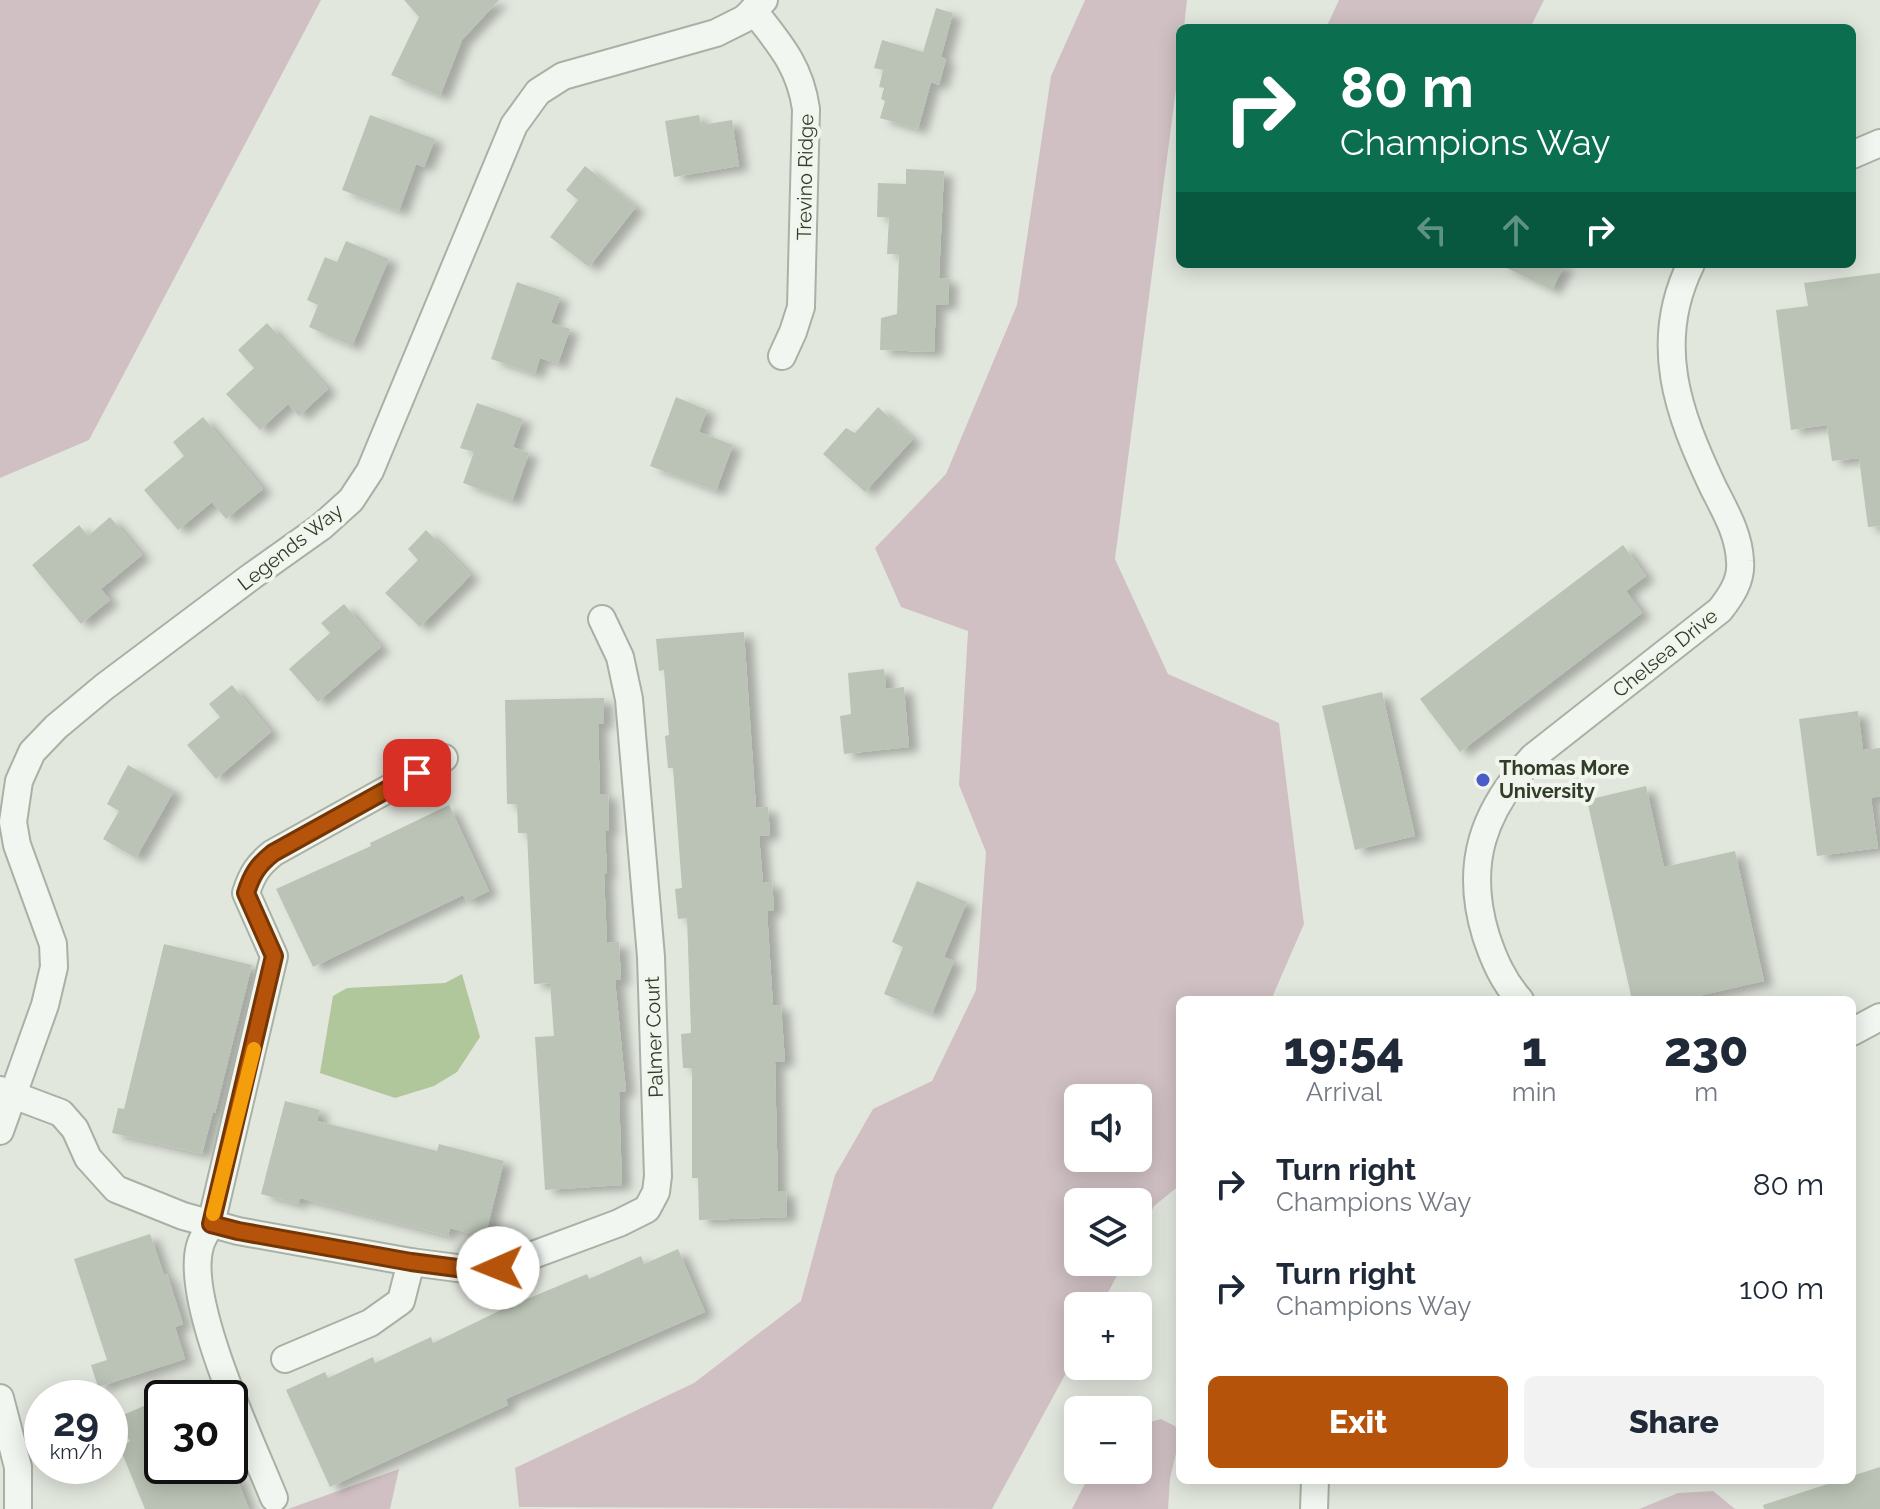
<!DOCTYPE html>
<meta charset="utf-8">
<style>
body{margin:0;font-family:Raleway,sans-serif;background:#f2f2f3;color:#1f2937;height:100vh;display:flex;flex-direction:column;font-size:30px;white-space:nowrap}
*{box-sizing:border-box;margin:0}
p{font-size:26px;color:#747a83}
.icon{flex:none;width:44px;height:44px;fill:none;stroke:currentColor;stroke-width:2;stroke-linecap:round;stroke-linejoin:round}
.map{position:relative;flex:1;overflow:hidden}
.side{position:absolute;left:1176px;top:996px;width:680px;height:488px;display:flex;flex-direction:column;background:#fff;border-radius:12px;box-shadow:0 4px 20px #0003}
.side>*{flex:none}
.top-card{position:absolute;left:1176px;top:24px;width:680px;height:244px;border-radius:12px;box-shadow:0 4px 20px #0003;background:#0b6e4f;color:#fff;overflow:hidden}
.tools{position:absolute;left:1064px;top:1084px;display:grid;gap:16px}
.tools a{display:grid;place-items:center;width:88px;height:88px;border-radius:12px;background:#fff;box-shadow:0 4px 20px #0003;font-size:40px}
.speed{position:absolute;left:24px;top:1380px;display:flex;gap:16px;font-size:40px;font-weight:700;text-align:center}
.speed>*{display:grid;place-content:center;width:104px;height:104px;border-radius:50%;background:#fff;box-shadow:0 4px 20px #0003;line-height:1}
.speed small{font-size:20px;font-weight:400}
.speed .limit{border:4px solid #111;border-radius:12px;background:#fff;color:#111}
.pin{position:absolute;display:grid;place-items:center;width:68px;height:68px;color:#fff;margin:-34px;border-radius:16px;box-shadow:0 4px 12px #0006}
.me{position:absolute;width:88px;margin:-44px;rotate:269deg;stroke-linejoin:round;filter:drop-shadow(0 0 6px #0008)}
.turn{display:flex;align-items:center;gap:28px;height:168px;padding:0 32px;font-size:36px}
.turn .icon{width:104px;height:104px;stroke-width:2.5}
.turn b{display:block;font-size:56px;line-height:68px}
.lanes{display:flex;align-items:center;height:76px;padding:0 32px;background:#0003;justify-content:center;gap:40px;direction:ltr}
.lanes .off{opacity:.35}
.eta{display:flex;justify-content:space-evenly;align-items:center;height:136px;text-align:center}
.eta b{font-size:48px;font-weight:800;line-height:56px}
.cta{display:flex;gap:16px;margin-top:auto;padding:16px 32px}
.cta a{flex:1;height:92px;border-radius:12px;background:#b45309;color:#fff;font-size:32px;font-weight:800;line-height:92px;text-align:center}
.cta a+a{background:#f2f2f3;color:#1f2937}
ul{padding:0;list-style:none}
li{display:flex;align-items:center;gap:24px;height:104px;padding:0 32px}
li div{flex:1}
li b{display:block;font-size:30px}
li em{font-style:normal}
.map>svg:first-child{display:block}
</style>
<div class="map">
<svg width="1880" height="1509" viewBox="0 0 1880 1509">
<defs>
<filter id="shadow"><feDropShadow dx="9" dy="5" stdDeviation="4" flood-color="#0004"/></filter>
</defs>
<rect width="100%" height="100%" fill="#e2e7de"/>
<!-- green -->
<g fill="#d0c0c4" fill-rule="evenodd">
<path d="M0,0H321L89,440L0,478Z"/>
<path d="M1085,0H1187L1184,28H1180V58L1115,559L1168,674L1279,723L1304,924L1271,1000H1180V1185L1154,1206L1138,1236V1202H1078V1262H1124L1101,1306H1078V1351L992,1509L519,1507L515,1468L694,1383L801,1301L835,1175L873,1109L932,1081L976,990L986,852L959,785L968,631L901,607L875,548L946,474L1017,305L1051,76ZM1138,1098V1158H1078V1098Z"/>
<path d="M1339,0H1544L1530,28H1326Z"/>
<path d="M1161,1419L1175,1426L1180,1436L1170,1479L1168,1509H1072L1092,1470H1138V1427L1142,1424Z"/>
<path d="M399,1469L390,1509H288Z"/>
<path d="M1713,1491L1735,1509H1639L1678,1493Z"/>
</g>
<!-- water -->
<path fill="#b0c69b" d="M462,974L480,1037L457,1072L434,1086L395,1098L320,1073L333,996L347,988L445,983Z"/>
<!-- building -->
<g fill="#bbc3b6" filter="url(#shadow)">
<path d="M404,0H499L462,40L440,96L391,75L419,17Z"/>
<path d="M936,8L953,13L941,57L946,59L939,85L931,82L918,129L880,118L885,101L881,99L884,88L879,87L883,70L874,68L882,40L923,52Z"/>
<path d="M370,115L435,139L424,167L416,164L399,211L342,190Z"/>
<path d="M699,115L701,125L732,120L739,166L674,177L665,121Z"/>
<path d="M585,166L636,207L589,267L550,237L578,200L566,190Z"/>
<path d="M906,169L944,171L939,278L949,279L948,305H936L934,352L880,350L881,318L897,314L899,254H887L889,217H877L878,183L906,184Z"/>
<path d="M346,241L389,259L352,346L309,327L318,305L307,300L325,257L337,262Z"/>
<path d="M1499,264H1565L1552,290Z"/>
<path d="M1880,273V526L1868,527L1859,458L1832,461L1827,425L1791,430L1776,310L1808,306L1804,283Z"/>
<path d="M517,282L560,297L551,323L570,329L558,364L540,358L535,374L491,359Z"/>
<path d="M267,323L328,389L299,416L288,404L260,430L226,394L254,368L238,350Z"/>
<path d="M676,397L707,410L699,432L733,445L716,491L650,466Z"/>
<path d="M477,403L523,419L513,447L529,453L512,501L463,483L474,452L460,448Z"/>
<path d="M878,407L913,439L865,492L823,454L846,428L855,433Z"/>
<path d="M203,417L263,489L226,519L212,502L178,530L144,490L184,456L173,442Z"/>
<path d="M110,517L142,555L101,589L110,600L81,624L32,565L79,525L88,536Z"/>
<path d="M426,530L471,575L420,627L385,593L418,560L408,549Z"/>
<path d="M1623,545L1646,576L1626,591L1642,613L1460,752L1420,699Z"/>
<path d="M344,604L381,647L318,702L289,669L330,633L321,623Z"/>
<path d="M744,632L756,808L768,807L770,835L759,836L763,883L772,882L774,910L767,911L773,1006L781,1005L785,1062H775L778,1191H786L787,1217L699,1220L698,1178H692V1068H683L681,1034L691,1033L687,918L678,919L675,889L682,888L673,768H668L665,736L669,735L664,670L659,671L656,639Z"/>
<path d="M884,669L886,689L904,687L909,747L844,754L840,716L851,714L848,673Z"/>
<path d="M232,685L271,732L216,779L187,745L220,717L209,704Z"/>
<path d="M1382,692L1415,836L1355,850L1322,706Z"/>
<path d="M604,698V724H598L600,794H608L609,831H605L607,874H604L607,943L619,942L621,980H615L626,1091L619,1092L622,1185L545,1190L535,1037L554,1036L550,983L534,984L527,833H518L517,804H507L505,700Z"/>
<path d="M1858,711L1863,750L1880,748V796L1871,798L1878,848L1817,856L1799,719Z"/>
<path d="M128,765L174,791L136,858L103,839L119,811L107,804Z"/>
<path d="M1646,786L1664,867L1735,851L1764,981L1681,1000H1632L1587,800Z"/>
<path d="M449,805L489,891L467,902L463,895L313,967L276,889L371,846L370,843Z"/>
<path d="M917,881L967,902L944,957L954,961L932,1014L884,994L903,947L892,942Z"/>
<path d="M164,944L252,965L215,1113L213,1112L202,1154L112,1133L118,1108L124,1109Z"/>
<path d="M285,1101L320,1110L317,1121L437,1151L439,1144L504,1161L485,1237L450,1228L448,1236L300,1198L298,1204L261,1194Z"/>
<path d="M150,1234L164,1275L167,1274L183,1324L175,1327L185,1359L98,1387L91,1365L107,1360L74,1259Z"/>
<path d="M678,1249L705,1312L506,1399L508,1405L330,1487L286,1390L325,1372L328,1378L373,1357L375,1363L431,1337L433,1343L503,1309L587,1274L589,1279L641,1256L644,1264Z"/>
<path d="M162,1398V1466H226L231,1478L236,1476L249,1509H145L120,1448L130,1441L114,1419Z"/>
<path d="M1880,1467V1509H1764L1763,1505L1840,1480H1852V1476Z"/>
</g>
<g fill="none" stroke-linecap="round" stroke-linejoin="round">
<defs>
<g id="street">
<path d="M753,10C779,43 800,66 806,109L801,307L793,332L782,356"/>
<path d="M1852,155L1880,143"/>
<path d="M1520,1000C1503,981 1494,960 1486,936C1464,864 1483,811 1533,757L1720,610C1731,596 1742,580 1740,561C1739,534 1725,511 1713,487C1678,413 1652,343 1691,264"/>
<path d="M1852,1032L1880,1017"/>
<path d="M0,1090L61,1113L75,1129L88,1158L116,1189L183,1216L238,1231L411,1262L480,1271L498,1268L619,1223L647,1209L656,1192L658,1176L651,957L629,699L620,657L602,619"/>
<path d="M0,1131L45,1005L54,967L53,944L17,845L13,822L19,781L32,752L56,727L104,687L252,576L321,527L351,500L370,471L514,125L538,92L563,76L716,33L744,19L764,0"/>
<path d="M285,1359L370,1323L401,1301L411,1262"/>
<path d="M0,1398L18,1467V1509"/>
<path d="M274,1498C252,1443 184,1301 200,1246C202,1238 208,1230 211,1224L274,956L246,893C252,874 258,865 273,853L444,758"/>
<path d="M1314,1509L1315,1480"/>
</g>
</defs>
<!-- street casing -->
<use href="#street" stroke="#a9b1a4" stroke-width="30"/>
<!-- street -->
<use href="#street" stroke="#f2f6f1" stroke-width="26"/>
</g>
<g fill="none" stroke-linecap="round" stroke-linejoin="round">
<defs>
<path id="route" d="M417,773L273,853C258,865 252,874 246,893L274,956L211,1224L238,1231L411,1262L480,1271L498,1268"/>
</defs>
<!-- route casing -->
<use href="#route" stroke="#753606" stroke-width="20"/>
<!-- route -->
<use href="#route" stroke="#b45309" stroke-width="14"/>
<!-- slow -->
<path stroke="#f59e0b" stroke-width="14" d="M213,1214L254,1049"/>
</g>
<!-- markers -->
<circle fill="#485dc7" stroke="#f1f5ed" stroke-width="3" cx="1483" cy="780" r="8"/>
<g text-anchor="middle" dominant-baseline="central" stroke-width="8" stroke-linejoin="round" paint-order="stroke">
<!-- street labels -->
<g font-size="20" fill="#303d28" stroke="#f1f5ed">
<text transform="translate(805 177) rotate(-89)">Trevino Ridge</text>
<text transform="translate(290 547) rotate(-38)">Legends Way</text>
<text transform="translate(1665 653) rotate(-39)">Chelsea Drive</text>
<text transform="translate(654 1037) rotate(-92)">Palmer Court</text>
</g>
<!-- poi labels -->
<g font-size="20" font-weight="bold" fill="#303d28" stroke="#f1f5ed" text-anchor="start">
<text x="1499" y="768">Thomas More<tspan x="1499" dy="23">University</tspan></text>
</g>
</g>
</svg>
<div class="tools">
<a><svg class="icon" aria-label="sound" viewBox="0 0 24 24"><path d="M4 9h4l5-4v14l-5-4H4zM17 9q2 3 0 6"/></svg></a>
<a><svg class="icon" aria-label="layers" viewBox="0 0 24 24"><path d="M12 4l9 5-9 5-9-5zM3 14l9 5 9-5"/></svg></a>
<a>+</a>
<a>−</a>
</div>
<div class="speed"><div>29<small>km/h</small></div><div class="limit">30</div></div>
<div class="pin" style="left:417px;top:773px;background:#d93025"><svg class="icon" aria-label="arrive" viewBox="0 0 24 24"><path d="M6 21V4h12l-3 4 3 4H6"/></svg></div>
<svg class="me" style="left:498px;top:1268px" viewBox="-20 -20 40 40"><circle r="19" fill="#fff"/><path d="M0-13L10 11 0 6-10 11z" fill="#b45309"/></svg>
<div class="top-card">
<div class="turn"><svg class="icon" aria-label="right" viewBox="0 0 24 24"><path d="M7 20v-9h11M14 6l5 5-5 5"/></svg><div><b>80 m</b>Champions Way</div></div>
<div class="lanes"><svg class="icon off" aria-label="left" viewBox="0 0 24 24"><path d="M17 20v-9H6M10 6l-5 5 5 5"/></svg><svg class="icon off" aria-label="ahead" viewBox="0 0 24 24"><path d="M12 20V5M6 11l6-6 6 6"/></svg><svg class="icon" aria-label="right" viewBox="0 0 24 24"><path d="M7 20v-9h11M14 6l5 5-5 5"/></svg></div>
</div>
<section class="side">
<div class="eta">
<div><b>19:54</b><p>Arrival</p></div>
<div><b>1</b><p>min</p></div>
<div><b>230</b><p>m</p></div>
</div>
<ul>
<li><svg class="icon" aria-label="right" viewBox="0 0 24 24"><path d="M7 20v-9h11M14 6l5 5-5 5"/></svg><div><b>Turn right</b><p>Champions Way</p></div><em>80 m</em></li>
<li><svg class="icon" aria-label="right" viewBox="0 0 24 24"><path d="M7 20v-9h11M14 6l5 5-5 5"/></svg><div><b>Turn right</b><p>Champions Way</p></div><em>100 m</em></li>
</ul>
<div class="cta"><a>Exit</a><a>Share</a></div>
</section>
</div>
